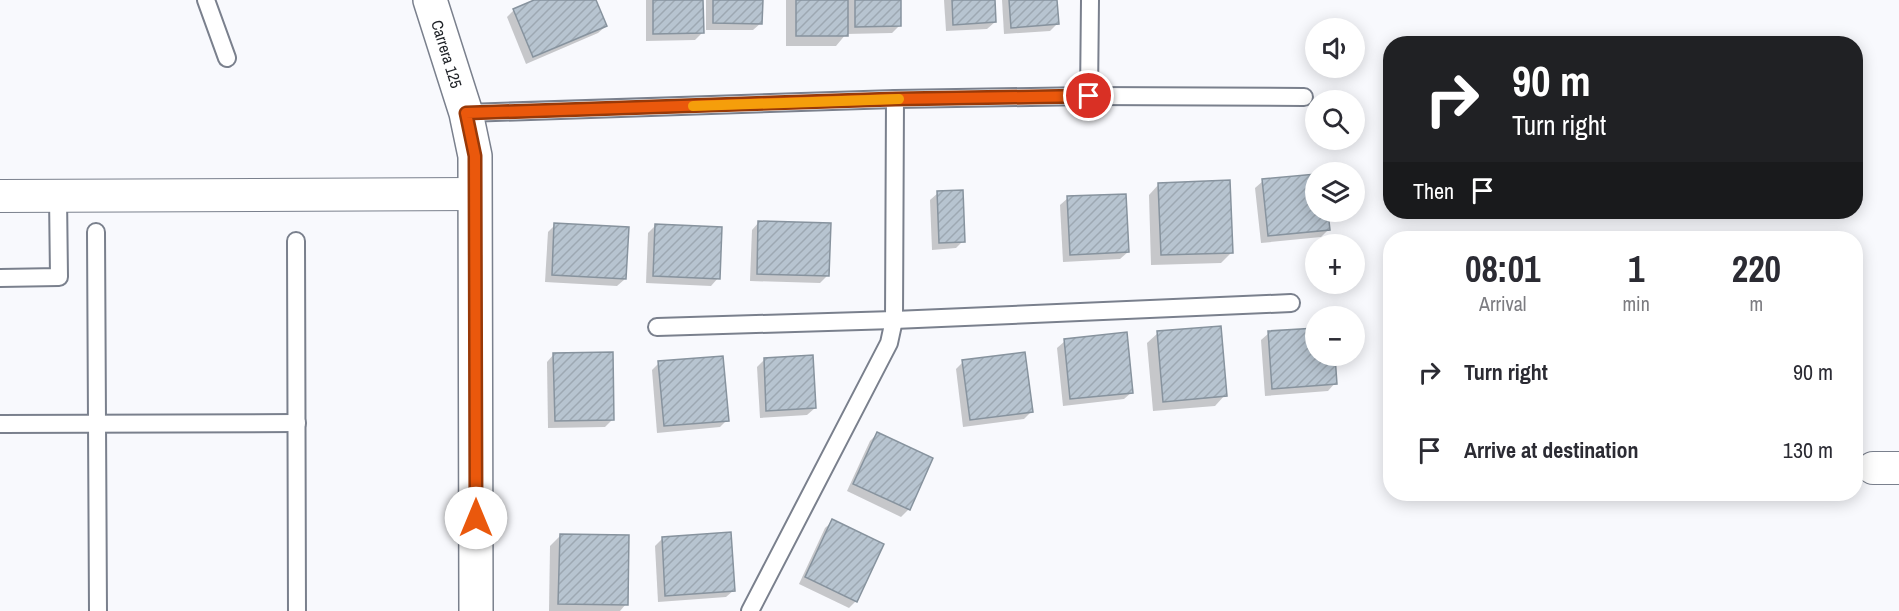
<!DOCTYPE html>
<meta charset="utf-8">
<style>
body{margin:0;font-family:"Archivo Narrow",sans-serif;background:#f7f7f7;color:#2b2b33;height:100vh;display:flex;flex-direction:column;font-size:22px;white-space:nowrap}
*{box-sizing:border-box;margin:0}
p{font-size:20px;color:#7c7c81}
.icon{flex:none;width:33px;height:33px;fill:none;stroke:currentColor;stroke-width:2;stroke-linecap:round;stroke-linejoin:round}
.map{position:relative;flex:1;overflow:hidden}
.details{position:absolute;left:1383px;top:231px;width:480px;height:270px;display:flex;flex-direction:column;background:#fff;border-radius:24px;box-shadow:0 3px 15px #0003}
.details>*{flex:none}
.guide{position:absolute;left:1383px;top:36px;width:480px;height:183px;border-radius:24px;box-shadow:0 3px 15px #0003;background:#202124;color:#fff;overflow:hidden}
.tools{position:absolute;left:1305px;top:18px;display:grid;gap:12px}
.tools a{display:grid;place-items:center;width:60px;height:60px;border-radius:50%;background:#fff;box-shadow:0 3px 15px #0003;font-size:30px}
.pin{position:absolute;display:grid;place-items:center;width:51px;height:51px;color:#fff;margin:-26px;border:3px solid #fff;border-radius:50%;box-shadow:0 2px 6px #0007}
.me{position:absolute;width:66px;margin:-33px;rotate:0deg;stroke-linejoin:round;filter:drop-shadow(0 0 4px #0008)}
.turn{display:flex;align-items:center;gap:21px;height:126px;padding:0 30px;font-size:27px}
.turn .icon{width:78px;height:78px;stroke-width:2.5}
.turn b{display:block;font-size:42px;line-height:51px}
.then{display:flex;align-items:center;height:57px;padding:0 30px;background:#0003;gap:12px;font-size:22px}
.eta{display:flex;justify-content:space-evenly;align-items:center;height:102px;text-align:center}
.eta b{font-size:36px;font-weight:700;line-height:42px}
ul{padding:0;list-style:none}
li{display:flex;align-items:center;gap:18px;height:78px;padding:0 30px}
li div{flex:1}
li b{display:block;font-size:22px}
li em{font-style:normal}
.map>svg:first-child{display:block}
</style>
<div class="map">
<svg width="1899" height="611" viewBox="0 0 1899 611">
<defs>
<pattern id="building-hatch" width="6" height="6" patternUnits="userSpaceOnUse" patternTransform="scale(1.5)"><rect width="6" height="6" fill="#b7c4d0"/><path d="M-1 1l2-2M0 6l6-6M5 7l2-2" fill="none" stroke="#9da8b2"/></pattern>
</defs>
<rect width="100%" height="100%" fill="#f8f9fd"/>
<!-- shadow -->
<g fill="#0003">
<path d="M538,0H595L606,26L598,33L526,64L507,17L514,10Z"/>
<path d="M646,0H702V33L695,40L646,41Z"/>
<path d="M706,0H761V23L753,30H706Z"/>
<path d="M786,0H899V26L892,33L846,34L836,46H786Z"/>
<path d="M944,0H994L995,22L987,29L946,31Z"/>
<path d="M1002,0H1056L1057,24L1050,31L1004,34Z"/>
<path d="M1263,181L1316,212H1327L1328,230L1321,237L1261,243L1255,188Z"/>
<path d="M1159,184L1231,253L1221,263L1151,265L1149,195Z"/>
<path d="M938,193L963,241L956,248L932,250L930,200Z"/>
<path d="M1068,198L1128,252L1120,259L1063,262L1060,205Z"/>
<path d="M759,222L828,275L820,283L750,281L752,230Z"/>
<path d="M555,225L625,279L617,286L545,282L548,232Z"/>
<path d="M655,226L718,278L711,286L646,283L648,233Z"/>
<path d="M1158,333L1225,395L1215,406L1153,411L1147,343Z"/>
<path d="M1269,333L1316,356H1333L1335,383L1328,391L1265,396L1261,340Z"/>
<path d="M1065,341L1132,392L1124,399L1063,406L1057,348Z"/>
<path d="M554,354L612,420L605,427L548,428L547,362Z"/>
<path d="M764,360L815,408L807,415L760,418L757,367Z"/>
<path d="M963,362L1032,411L1024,419L963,427L956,369Z"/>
<path d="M659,363L727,420L720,427L657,433L652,370Z"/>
<path d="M878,433L931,459L908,510L901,517L847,491L870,441Z"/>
<path d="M833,521L856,601L849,608L799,584L825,528Z"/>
<path d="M560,536L626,604L620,611H549L550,546Z"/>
<path d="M662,539L734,590L726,597L658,602L655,546Z"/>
</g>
<!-- building -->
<g fill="url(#building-hatch)" stroke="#87939e" stroke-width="1.5">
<path d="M534,0H596L607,26L533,57L513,9Z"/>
<path d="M653,0H703L704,33L653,34Z"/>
<path d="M713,0H763L762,24L713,23Z"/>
<rect x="796" y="0" width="52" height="36"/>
<path d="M855,0H901V26L855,27Z"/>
<path d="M952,0H995L996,22L953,25Z"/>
<path d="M1009,0H1057L1059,24L1011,28Z"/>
<path d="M1316,174V212H1328L1330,230L1268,236L1262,179Z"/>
<path d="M1230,180L1233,253L1161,255L1158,183Z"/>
<path d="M963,190L965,242L939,243L937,191Z"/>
<path d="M1126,194L1129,252L1070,255L1067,196Z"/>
<path d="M758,221L831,223L829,276L757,274Z"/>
<path d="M554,223L629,227L626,279L552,275Z"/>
<path d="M655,224L722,227L720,279L653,276Z"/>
<path d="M1221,326L1227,396L1163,402L1157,331Z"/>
<path d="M1316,328V356H1335L1337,384L1272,389L1268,331Z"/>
<path d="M1127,332L1133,393L1070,399L1064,339Z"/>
<path d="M613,352L614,420L555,421L553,353Z"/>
<path d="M1025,352L1033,412L970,420L962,360Z"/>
<path d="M813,355L816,408L766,411L764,358Z"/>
<path d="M723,356L729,421L664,426L658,361Z"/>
<path d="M877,432L933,458L910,510L853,484Z"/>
<path d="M832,519L884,544L857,602L805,577Z"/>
<path d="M731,532L735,591L665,596L662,537Z"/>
<path d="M560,534L629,535L628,605L558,604Z"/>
</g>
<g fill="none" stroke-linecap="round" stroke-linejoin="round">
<defs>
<g id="service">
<path d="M206,0L227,58"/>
<path d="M1089,96L1090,0"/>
<path d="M466,113L895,99L1089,96L1304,97"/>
<path d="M96,232L98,611"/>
<path d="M296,241L297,611"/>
<path d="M0,278L59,277L58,196"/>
<path d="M657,327L894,320L1291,303"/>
<path d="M0,424L297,423"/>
<path d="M750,611L889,343L894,320L895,99"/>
</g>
<g id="minor">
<path d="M0,196L475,194"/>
<path d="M1873,468H1899"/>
</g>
<path id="tertiary" d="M430,0L466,113L475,156L476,611"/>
</defs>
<!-- service casing -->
<use href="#service" stroke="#7a808d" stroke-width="20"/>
<!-- minor casing -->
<use href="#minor" stroke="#7a808d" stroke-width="34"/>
<!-- tertiary casing -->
<use href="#tertiary" stroke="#7a808d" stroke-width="36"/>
<!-- service -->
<use href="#service" stroke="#fff" stroke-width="16"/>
<!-- minor -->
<use href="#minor" stroke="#fff" stroke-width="32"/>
<!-- tertiary -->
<use href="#tertiary" stroke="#fff" stroke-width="33"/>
</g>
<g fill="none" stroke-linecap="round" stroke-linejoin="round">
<defs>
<path id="route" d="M476,518L475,156L466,113L895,99L1089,96"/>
</defs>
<!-- route casing -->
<use href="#route" stroke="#983908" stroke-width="15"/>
<!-- route -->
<use href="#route" stroke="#ea580c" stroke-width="10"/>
<!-- slow -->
<path stroke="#f59e0b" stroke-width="10" d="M693,106L899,99"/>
</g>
<g text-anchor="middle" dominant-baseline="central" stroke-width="5" stroke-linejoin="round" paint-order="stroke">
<!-- street labels -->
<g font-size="16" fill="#1e2126" stroke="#fff">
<text transform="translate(447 54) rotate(73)">Carrera 125</text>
</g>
</g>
</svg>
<div class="tools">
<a><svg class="icon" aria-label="sound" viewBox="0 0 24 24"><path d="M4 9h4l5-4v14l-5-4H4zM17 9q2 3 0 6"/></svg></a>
<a><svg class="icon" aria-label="search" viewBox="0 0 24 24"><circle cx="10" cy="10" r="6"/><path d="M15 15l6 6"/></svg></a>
<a><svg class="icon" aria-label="layers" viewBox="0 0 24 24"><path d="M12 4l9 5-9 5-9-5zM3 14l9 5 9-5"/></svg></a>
<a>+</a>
<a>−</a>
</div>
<div class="pin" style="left:1089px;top:96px;background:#d93025"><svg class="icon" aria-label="arrive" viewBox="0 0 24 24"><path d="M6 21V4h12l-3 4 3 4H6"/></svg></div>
<svg class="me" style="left:476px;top:518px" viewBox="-20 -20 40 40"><circle r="19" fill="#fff"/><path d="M0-13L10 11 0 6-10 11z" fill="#ea580c"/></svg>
<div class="guide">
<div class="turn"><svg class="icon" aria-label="right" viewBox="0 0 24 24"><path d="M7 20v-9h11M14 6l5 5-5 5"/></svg><div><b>90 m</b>Turn right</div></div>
<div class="then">Then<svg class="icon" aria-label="arrive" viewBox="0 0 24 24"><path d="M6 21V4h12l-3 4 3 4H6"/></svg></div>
</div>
<section class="details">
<div class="eta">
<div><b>08:01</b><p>Arrival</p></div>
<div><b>1</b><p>min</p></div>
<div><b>220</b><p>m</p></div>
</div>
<ul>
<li><svg class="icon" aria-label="right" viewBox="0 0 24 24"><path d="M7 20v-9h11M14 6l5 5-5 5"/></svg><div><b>Turn right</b></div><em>90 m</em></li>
<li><svg class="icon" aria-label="arrive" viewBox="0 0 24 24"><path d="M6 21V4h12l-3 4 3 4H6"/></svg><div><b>Arrive at destination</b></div><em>130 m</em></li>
</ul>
</section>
</div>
